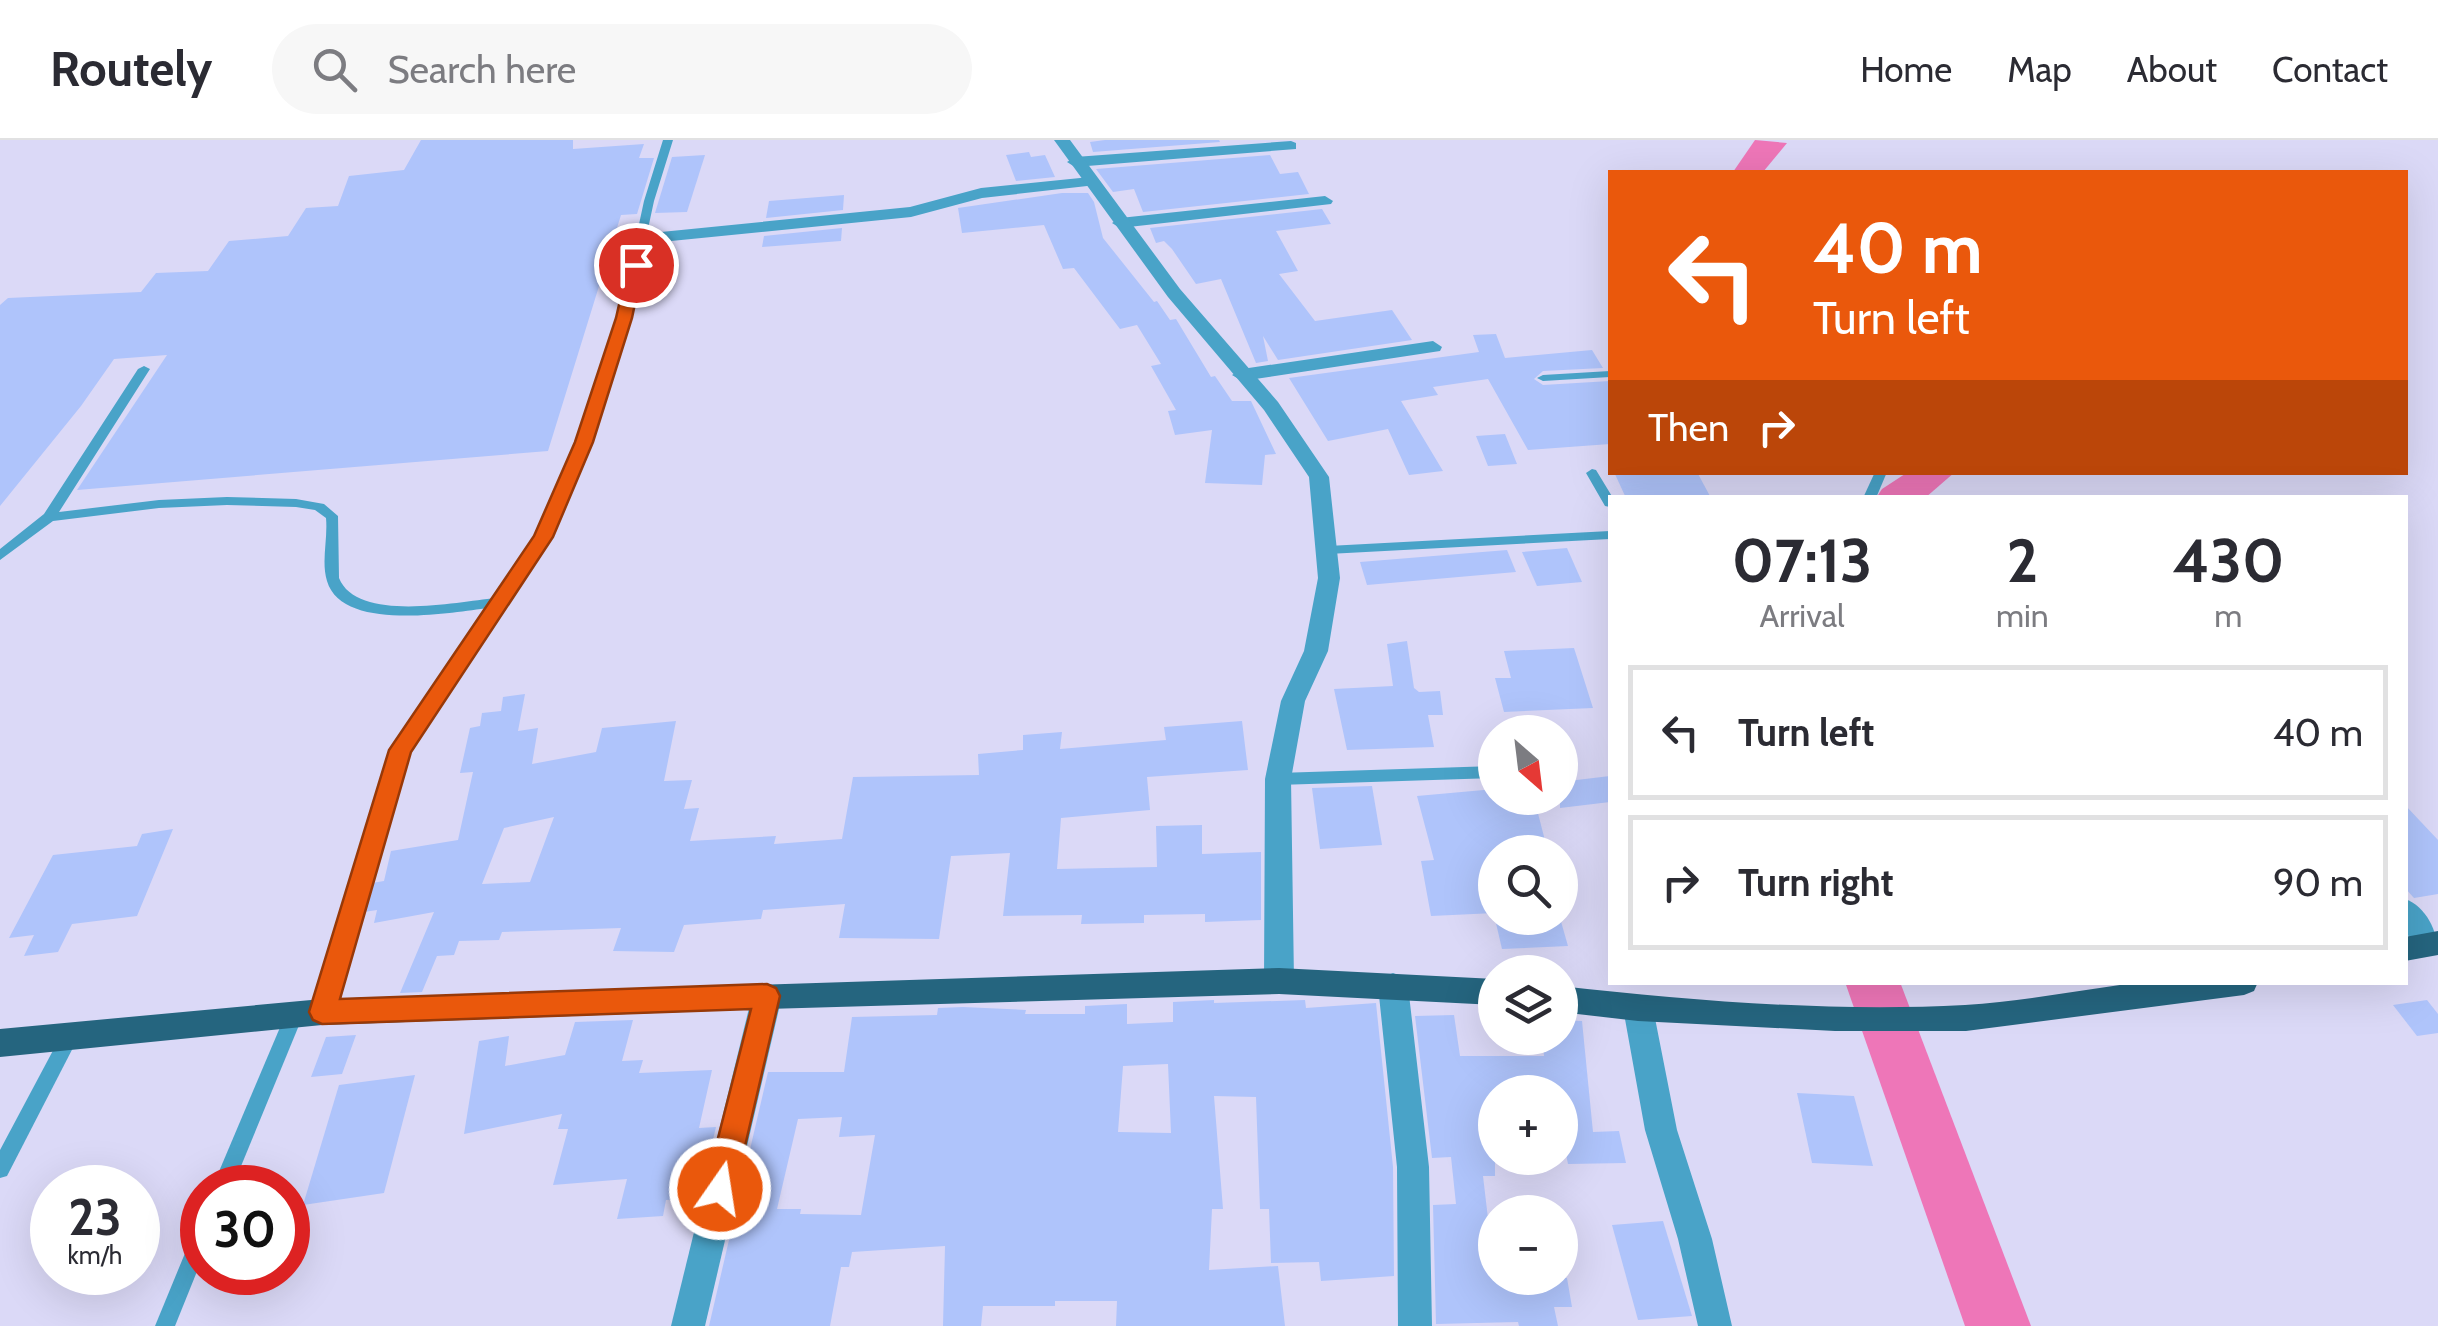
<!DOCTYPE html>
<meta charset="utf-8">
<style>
body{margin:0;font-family:Cabin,sans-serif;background:#f7f7f7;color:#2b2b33;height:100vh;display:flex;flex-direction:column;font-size:38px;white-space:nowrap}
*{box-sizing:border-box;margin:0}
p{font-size:32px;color:#7c7c81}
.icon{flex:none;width:55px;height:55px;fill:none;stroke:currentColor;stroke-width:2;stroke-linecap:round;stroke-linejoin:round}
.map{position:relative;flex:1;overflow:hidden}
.drawer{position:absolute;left:1608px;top:355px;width:800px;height:490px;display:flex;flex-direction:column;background:#fff;border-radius:0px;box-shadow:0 10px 40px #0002}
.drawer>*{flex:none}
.guide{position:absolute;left:1608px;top:30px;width:800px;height:305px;border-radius:0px;box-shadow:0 10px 40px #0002;background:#ea580c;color:#fff;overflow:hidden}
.needle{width:65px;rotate:152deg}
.buttons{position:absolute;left:1478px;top:575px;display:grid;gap:20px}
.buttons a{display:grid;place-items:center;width:100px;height:100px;border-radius:50%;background:#fff;box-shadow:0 10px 40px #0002;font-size:50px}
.speed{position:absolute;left:30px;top:1025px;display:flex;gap:20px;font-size:50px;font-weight:700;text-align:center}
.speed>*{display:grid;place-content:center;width:130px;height:130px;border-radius:50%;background:#fff;box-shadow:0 10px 40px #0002;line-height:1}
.speed small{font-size:25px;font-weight:400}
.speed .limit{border:15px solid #d22;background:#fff;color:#111}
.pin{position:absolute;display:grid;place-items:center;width:85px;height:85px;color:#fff;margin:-42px;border:5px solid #fff;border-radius:50%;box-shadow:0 2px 10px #0007}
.me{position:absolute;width:110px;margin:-55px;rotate:13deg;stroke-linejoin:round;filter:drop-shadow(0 0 8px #0008)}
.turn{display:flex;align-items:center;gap:35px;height:210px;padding:0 40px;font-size:45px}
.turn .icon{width:130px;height:130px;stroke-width:2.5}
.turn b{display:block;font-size:70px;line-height:85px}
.then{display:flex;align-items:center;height:95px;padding:0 40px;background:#0003;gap:20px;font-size:38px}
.eta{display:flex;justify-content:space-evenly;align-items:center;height:170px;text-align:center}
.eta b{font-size:60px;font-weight:800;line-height:70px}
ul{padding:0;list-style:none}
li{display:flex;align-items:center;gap:30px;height:135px;margin:0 20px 15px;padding:0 20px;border:5px solid #e1e1e2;border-radius:0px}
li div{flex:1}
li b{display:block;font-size:38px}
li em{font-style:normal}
header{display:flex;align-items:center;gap:60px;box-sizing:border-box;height:140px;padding:0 50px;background:#fff;border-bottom:2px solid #e1e1e2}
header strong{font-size:48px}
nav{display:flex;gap:55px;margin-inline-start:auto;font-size:35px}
.search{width:700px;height:90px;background:#f7f7f7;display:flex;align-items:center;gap:25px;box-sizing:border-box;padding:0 35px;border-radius:55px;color:#7c7c81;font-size:38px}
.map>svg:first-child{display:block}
</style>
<header>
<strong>Routely</strong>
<div class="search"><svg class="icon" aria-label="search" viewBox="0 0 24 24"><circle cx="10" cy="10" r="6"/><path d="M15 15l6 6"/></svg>Search here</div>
<nav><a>Home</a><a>Map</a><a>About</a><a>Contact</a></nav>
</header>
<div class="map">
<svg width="2438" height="1186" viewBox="0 0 2438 1186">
<rect width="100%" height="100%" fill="#dbd9f7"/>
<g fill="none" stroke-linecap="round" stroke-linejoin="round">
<!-- river -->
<g fill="#ee76b8" fill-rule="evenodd">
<path d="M1755,0L1787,3L1763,32H1733Z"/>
<path d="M1908,332H1955L1925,358H1876L1882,349Z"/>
<path d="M1845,842H1900L2031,1186H1965Z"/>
</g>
</g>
<!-- building -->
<g fill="#afc4fb" fill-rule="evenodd">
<path d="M421,0H573V9L644,4L639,18H654L637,74L621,75L548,311L77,350L167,215L114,219L81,266L0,366V165L8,158L141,152L156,133L208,131L229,101L288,96L306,68L338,66L349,36L404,30Z"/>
<path d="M1105,0H1219L1220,2L1093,12L1090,2Z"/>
<path d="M1029,12L1031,17L1045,15L1055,37L1016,41L1006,15Z"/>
<path d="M705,15L687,72L655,73L672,17Z"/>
<path d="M1270,15L1280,34L1298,32L1309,54L1143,72L1134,49L1113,52L1096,29Z"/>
<path d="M1062,53H1088L1094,62L1103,98L1154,162L1157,161L1170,180L1176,179L1211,237L1215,236L1232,261H1251L1276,314L1265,315L1262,345L1205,343L1212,290L1175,295L1168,271L1176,270L1151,226L1161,224L1137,185L1120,189L1074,128L1063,129L1044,85L962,93L958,68Z"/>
<path d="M844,55L843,70L766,78L769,61Z"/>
<path d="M1322,69L1331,84L1276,91L1298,131L1279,134L1315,181L1392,170L1412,200L1278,220L1263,196L1268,221L1256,223L1221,139L1196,144L1172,109L1164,101L1156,103L1150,88Z"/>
<path d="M842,88L841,101L762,107L764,96Z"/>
<path d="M1496,194L1505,218L1592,210L1603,228L1543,231L1534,239L1543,245L1610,241V304L1528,310L1488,239L1433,247L1438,255L1401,261L1443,331L1409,335L1388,289L1328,301L1289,238L1479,212L1473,195Z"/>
<path d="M1505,294L1517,324L1488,326L1476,296Z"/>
<path d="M1614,332H1697L1711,358H1626Z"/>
<path d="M1567,408L1582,442L1537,446L1522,412Z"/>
<path d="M1507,410L1516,432L1367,445L1360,422Z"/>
<path d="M1407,501L1414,548L1419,552L1440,551L1443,575H1428L1434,607L1347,610L1334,549L1393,546L1387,504Z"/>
<path d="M1574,508L1593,568L1504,572L1495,538H1511L1504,511Z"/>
<path d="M525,554L518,591L538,588L532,624L596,612L602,588L676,581L664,641L692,640L684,669L699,668L690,701L776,696L774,704L842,699L853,637L979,635L978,614L1023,610V595L1062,592L1060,609L1166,600L1164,587L1242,581L1248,630L1147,637L1150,670L1061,678L1057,729L1157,727L1156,686L1202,685V714L1261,712V780L1205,782V774L1144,775V783L1081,784L1082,775L1003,776L1010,713L951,716L939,799L839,798L845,764L763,770L761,779L684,785L674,812L613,811L621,788L502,792L499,800L459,801L454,815L437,816L422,852L400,853L434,772L374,783L377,770L364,772L372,743L384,741L391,711L458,700L473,632L460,633L470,588L480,586L482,573L501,571L503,557ZM554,677L530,742L482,744L504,688Z"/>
<path d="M1610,636V662L1560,668V642Z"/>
<path d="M1372,646L1382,705L1320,709L1312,648Z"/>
<path d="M1495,649V658H1534L1548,712H1495V773L1431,776L1421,721L1434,720L1417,656Z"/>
<path d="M2405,665L2438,700V754L2414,758L2405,748Z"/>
<path d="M173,689L137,776L72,784L58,812L24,816L34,795L9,798L53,715L137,706L142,694Z"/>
<path d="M1560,778L1568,806L1502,809L1495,779Z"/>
<path d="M1214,860V863L1305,860L1306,868L1376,863L1393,1027L1394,1136L1321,1141L1319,1122L1271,1123L1269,1069H1260L1256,957L1214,956L1223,1069H1212L1209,1130L1278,1126L1285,1186H1116L1117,1161H1055V1166H983L981,1186H943L945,1106L852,1112L849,1127H841L830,1186H709L768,932H844L852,877L937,875L938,868L963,867L1026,870L1025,874H1085V866L1127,864V884L1173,882V862ZM1168,924L1171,993L1118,992L1123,926ZM842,977L839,997L875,995L861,1075L800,1074L801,1069H777L798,979Z"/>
<path d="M2427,860L2438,874V893L2417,896L2393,865Z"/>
<path d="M1454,875L1460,916H1544L1542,898H1560V880L1582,881L1593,992L1619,991L1626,1023L1568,1024L1560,985V952H1495V1036H1483L1495,1138H1567L1572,1167H1554L1558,1186H1519L1518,1182L1436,1184L1433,1065L1456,1064L1451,1017L1432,1018L1415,876Z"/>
<path d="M633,880L622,921L643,920L639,933L712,930L699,988L716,987L699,1058L666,1060L663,1076L617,1079L627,1039L553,1045L568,989H558L562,974L464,994L479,901L509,896L505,926L565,915L575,882Z"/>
<path d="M356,895L342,934L311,937L326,897Z"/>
<path d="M415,935L384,1053L303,1065L339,945Z"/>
<path d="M1797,953L1854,956L1873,1026L1812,1023Z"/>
<path d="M1663,1081L1692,1176L1638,1180L1612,1085Z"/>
</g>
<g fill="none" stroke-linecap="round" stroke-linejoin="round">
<!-- service -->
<g fill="#49a3c8" fill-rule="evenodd">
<path d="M663,0H673L654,61L629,177L590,301L550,397L407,611L331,872L328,878L322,880L316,878L313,872L392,610L488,468C449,473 342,492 327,441C321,421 328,399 326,378L315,370L296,367L227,365L159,368L53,381L0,420V409L44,374L138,229L144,226L150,229L59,372L159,360L227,357L296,359L324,364L338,376L339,438C357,483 457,462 495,458L537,396L578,301L619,177L644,61Z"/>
<path d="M1610,231V237L1543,241L1537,238L1543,235Z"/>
<path d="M1592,329L1596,330L1613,358H1610V367L1605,366L1586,333Z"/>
<path d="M1875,332H1887L1876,358H1863Z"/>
<path d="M1610,391V399L1328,414L1321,410L1328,406Z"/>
<path d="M1495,626V638L1278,645L1273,643L1270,639L1273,635L1278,633Z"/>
<path d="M293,870L299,872L302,878L232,1048H212L284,878L287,872Z"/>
<path d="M71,886L77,888L80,894L77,900L7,1036L0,1038V1010L65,888Z"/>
<path d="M202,1086V1119L175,1186H155L195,1089Z"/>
</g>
<!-- minor -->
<g fill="#49a3c8" fill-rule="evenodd">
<path d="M1291,1L1296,3V9L1075,27L1067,22L1075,17Z"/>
<path d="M1090,37L1096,39V45L982,58L911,77L641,104L633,99L641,94L910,67L981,48Z"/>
<path d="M1325,56L1333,61L1331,64L1120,88L1112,83L1120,78Z"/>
<path d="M1433,201L1442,207L1440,211L1242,241L1232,235L1242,229Z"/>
<path d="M2405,759C2426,766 2438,792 2438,813C2405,825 2405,781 2405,759Z"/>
<path d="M1393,833L1403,837L1408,846L1429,1027L1432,1186H1398L1397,1027L1378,846L1383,837Z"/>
<path d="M767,843L777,847L782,856L705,1186H671L752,856L757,847Z"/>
<path d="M1638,855L1648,859L1653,868L1677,990L1712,1099L1732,1186H1698L1678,1099L1645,990L1623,868L1628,859Z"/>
</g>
<!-- tertiary -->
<path fill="#49a3c8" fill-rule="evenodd" d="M1054,0H1070L1180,149L1278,262L1329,337L1340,438L1328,511L1305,561L1291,639L1294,841L1289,850L1279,854L1269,850L1264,841L1265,639L1281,561L1304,511L1318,438L1309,337L1264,270L1168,157Z"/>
<!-- primary -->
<g fill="#25657f" fill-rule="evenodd">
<path d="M2438,791V815L2405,821V797Z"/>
<path d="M1279,828L1495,839V865L1279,854L767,869L322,885L0,917V889L322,859Z"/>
<path d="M2140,842H2258L2254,851L2244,855L1966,891H1835L1638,881L1560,872V846C1693,861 1832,872 1965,865C2024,861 2082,850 2140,842Z"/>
</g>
</g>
<!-- route -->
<path fill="#ea580c" stroke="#983908" stroke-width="2.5" d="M636,121L643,125L632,178L593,302L553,397L411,612L340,859L767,844L776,848L780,856L735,1049L730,1059L720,1064L709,1059L705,1049L751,869L322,884L313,880L309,872L389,610L534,396L575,302L616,178L628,125Z"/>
</svg>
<div class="buttons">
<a><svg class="needle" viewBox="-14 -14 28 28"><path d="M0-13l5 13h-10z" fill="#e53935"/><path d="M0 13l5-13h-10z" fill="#7c7c81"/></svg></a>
<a><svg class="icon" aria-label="search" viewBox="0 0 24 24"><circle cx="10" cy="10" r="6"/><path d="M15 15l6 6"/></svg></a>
<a><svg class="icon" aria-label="layers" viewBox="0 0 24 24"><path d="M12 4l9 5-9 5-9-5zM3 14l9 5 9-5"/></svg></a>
<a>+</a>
<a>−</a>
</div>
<div class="speed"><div>23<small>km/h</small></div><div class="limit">30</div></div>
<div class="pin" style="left:636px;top:125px;background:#d93025"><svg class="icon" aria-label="arrive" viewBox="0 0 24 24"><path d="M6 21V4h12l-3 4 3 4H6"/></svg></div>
<svg class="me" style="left:720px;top:1049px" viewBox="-20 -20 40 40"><circle r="17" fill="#ea580c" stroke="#fff" stroke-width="3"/><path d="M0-11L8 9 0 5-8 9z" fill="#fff"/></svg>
<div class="guide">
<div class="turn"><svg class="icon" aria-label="left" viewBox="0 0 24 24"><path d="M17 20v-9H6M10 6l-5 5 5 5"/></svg><div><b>40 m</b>Turn left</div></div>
<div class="then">Then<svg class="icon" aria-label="right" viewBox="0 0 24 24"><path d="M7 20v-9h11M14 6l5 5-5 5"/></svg></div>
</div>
<section class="drawer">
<div class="eta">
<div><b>07:13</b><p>Arrival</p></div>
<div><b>2</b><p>min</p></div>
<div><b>430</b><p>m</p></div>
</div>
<ul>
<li><svg class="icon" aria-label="left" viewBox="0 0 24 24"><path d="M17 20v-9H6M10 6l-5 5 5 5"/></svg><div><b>Turn left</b></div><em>40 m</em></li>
<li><svg class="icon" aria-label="right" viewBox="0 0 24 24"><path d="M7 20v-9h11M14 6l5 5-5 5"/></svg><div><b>Turn right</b></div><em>90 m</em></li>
</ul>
</section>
</div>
